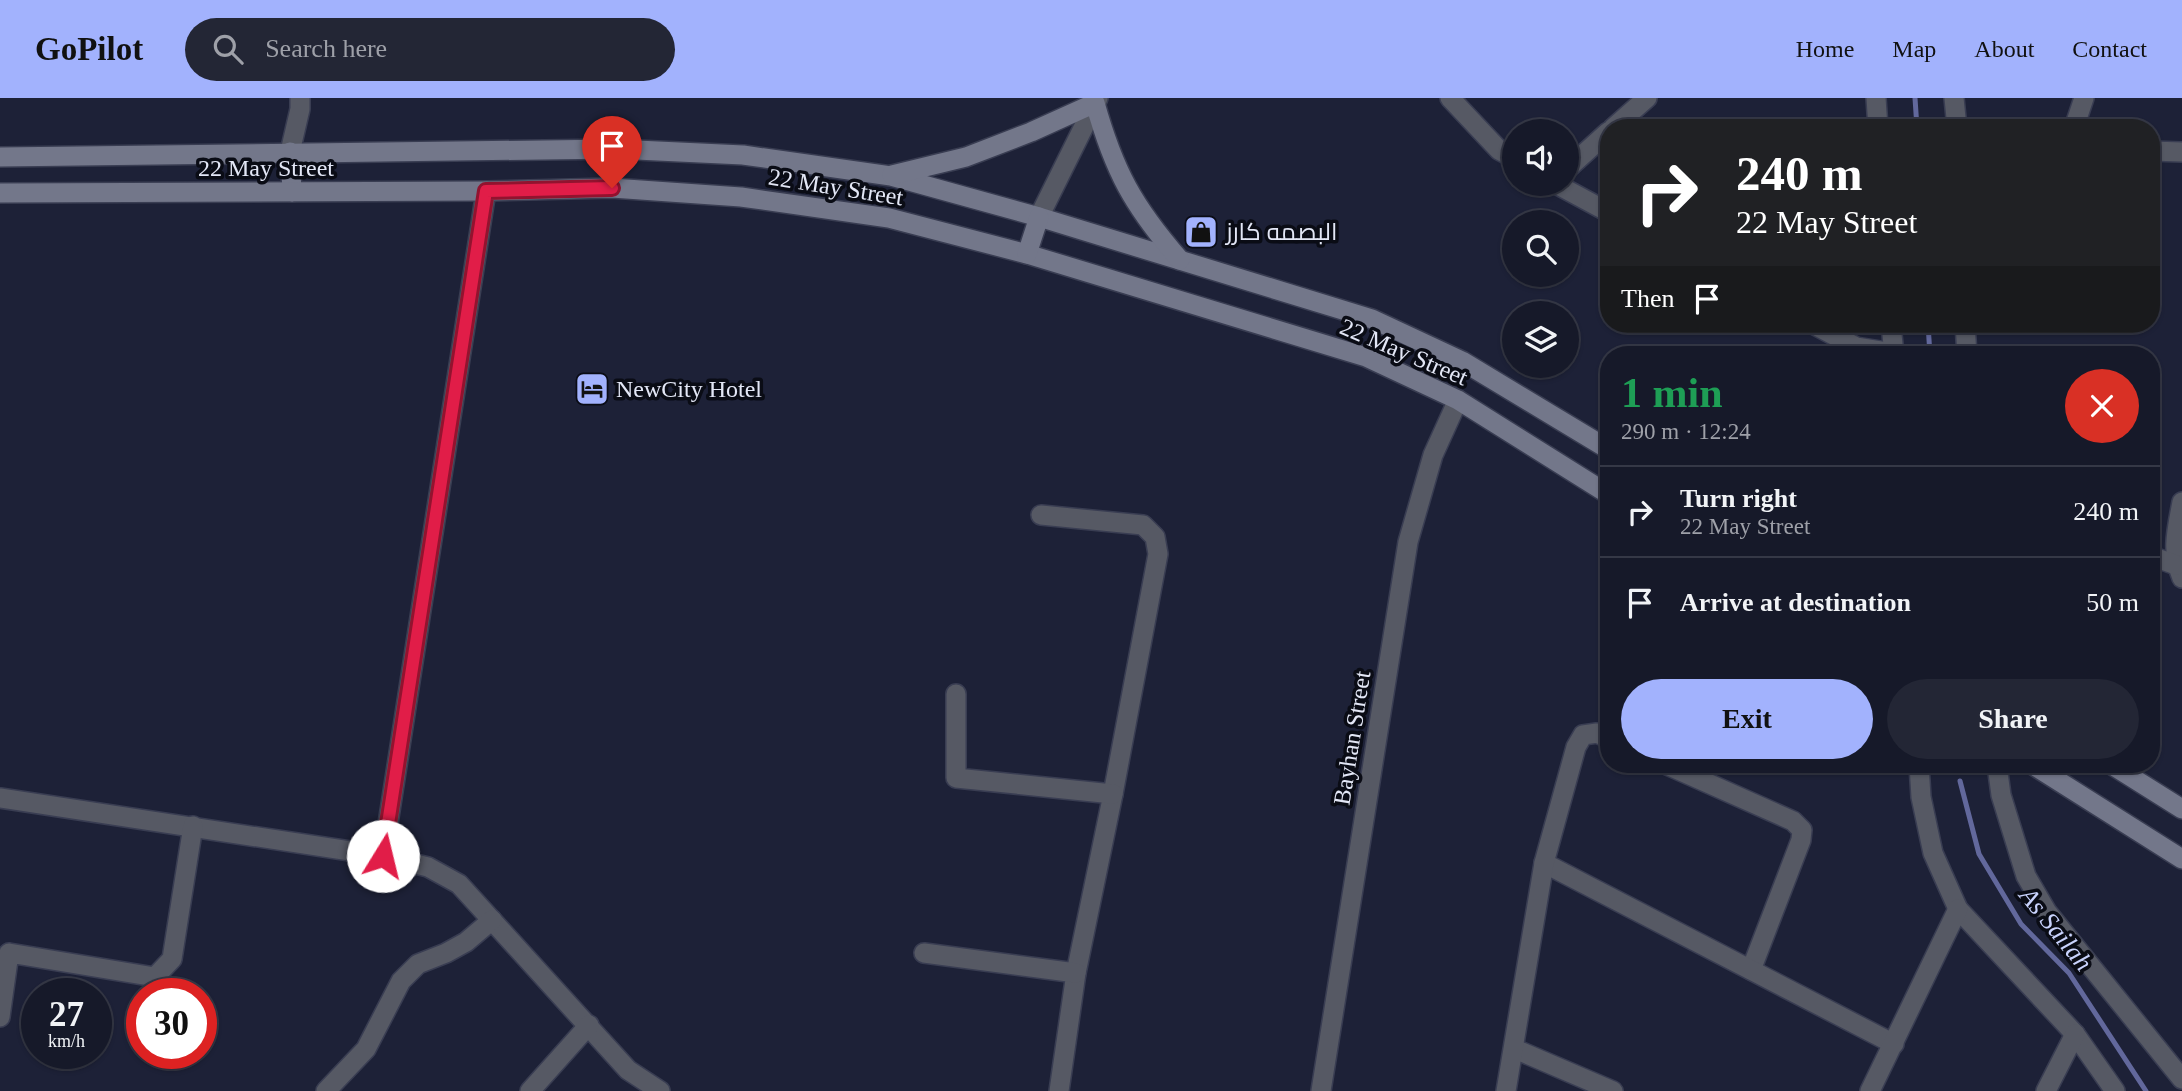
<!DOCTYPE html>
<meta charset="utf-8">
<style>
body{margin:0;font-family:"Times New Roman",Cairo,serif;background:#232635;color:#f1f3f6;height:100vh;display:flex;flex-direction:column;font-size:26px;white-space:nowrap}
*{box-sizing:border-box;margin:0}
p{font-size:23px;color:#9ea0a8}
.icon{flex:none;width:38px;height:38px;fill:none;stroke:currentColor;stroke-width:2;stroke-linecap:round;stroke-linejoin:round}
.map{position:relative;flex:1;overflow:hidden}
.details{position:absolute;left:1600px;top:248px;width:560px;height:427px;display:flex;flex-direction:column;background:#161929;border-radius:28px;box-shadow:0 2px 5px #0004,0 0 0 2px #353846}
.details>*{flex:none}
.guide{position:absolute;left:1600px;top:21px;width:560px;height:214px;border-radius:28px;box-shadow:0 2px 5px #0004,0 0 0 2px #353846;background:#202124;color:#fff;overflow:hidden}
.tools{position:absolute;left:1502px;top:21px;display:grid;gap:14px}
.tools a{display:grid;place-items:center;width:77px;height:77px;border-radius:50%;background:#161929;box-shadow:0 2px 5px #0004,0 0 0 2px #353846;font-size:35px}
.speed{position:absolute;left:21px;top:880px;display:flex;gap:14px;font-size:35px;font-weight:700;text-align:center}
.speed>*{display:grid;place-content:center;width:91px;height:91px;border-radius:50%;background:#161929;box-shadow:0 2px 5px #0004,0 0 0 2px #353846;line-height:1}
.speed small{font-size:18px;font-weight:400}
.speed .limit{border:10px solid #d22;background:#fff;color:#111}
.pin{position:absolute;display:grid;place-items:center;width:60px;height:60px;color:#fff;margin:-72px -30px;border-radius:50% 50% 50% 0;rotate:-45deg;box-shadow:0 0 7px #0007}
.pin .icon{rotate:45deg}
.me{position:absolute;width:77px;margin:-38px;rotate:9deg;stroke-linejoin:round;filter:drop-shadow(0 0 5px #0008)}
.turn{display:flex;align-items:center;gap:24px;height:147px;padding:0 21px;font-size:32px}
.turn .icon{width:91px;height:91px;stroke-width:2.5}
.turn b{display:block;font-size:49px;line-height:60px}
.then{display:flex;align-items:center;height:66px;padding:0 21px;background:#0003;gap:14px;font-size:26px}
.round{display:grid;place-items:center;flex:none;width:74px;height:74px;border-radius:37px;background:#232635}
.overview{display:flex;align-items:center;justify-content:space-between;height:119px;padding:0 21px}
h1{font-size:42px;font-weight:700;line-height:52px;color:#1e9e55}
.primary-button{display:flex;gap:14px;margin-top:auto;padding:14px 21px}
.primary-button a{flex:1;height:80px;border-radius:42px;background:#a2b2fd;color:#111;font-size:28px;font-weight:700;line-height:80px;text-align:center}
.primary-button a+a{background:#232635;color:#f1f3f6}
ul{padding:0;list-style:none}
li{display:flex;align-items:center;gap:21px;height:91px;padding:0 21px;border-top:2px solid #353846}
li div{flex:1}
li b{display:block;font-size:26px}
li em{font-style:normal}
header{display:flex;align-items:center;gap:42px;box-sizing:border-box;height:98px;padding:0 35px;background:#a2b2fd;color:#111}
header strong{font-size:33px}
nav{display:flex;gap:38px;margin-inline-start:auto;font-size:24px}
.search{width:490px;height:63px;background:#232635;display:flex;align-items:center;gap:18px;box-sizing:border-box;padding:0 24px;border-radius:38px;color:#9ea0a8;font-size:26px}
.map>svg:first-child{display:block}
</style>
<header>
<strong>GoPilot</strong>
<div class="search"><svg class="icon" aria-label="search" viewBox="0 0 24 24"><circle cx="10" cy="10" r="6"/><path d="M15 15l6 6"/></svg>Search here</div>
<nav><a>Home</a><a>Map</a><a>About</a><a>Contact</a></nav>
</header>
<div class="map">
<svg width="2182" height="993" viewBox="0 0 2182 993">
<rect width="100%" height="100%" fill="#1d2137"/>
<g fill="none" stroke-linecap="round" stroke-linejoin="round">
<!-- stream -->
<g stroke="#62689c" stroke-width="5">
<path d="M1915,0L1917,30"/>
<path d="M1928,226L1930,257"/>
<path d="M1960,683L1979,756L2021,826L2069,875L2146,993"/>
</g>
<defs>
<g id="minor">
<path d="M1450,0L1499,52L1514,60"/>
<path d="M1876,0L1878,30"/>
<path d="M1954,0L1957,30"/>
<path d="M1613,30L1647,0"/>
<path d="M2074,30L2084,0"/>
<path d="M2151,53L2182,54"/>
<path d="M290,54L300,11V0"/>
<path d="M1566,72L1608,34"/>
<path d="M1556,86L1608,114"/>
<path d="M1039,119L1098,0"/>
<path d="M1813,226L1856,249L1893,255"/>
<path d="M1891,226L1894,257"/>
<path d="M1965,226L1967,257"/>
<path d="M2182,404C2177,431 2171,454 2182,480"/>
<path d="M1041,417L1143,427L1155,439L1158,456L1113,696L1076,875L1059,993"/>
<path d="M2151,458L2176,467"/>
<path d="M956,596V680L1113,696"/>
<path d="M1667,667L1793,723L1802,732L1801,742L1751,872"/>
<path d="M1919,667L1921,699L1933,755L1958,811L2075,936L2115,993"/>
<path d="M1997,667L2001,697L2026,778L2047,814L2182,981"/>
<path d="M0,700L383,758L428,769L459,786L628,972L660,993"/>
<path d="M383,758L486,93"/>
<path d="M1544,765L1894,946"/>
<path d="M924,855L1076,875"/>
<path d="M0,919L9,855L155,879L172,861L193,728"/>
<path d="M1515,951L1613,993"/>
<path d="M326,993L366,951L401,883L418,866L446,855L466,844L492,822"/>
<path d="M530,993L589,927"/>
<path d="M1321,993L1408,444L1433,357L1458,302"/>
<path d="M1506,993L1544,765L1576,649L1583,637L1597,635L1608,640"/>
<path d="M1870,993L1958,811"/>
<path d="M2046,993L2075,936"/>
</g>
<g id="secondary">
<path d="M290,54L292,94"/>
<path d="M0,59L615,51L743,57L891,78L1039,119L1372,221L1462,263L1608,351"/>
<path d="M892,77L966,59L1031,34L1095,5C1114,73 1133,108 1180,162"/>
<path d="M0,95L486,93L612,90L741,99L889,120L1027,156L1366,259L1458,302L1608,396"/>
<path d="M1027,156L1039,119"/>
<path d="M2033,667L2182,761"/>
<path d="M2112,667L2182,711"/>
</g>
</defs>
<!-- minor casing -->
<use href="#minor" stroke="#393d52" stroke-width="22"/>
<!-- secondary casing -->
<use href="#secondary" stroke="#393d52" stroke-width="22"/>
<!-- minor -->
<use href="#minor" stroke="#565964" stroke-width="19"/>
<!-- secondary -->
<use href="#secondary" stroke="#73778a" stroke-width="19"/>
</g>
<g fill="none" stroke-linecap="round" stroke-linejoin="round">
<defs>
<path id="route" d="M383,758L486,93L612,90"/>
</defs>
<!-- route casing -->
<use href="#route" stroke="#92132f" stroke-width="18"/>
<!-- route -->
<use href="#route" stroke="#e11d48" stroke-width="12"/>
</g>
<!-- icons -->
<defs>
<symbol id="shop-square" viewBox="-11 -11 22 22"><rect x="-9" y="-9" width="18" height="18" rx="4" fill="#a2b2fd" stroke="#0a0c15"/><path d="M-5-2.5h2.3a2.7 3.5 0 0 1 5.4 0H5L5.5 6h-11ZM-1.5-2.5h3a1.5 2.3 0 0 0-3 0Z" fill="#111"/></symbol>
<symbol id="hotel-square" viewBox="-11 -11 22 22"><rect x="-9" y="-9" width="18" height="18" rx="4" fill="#a2b2fd" stroke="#0a0c15"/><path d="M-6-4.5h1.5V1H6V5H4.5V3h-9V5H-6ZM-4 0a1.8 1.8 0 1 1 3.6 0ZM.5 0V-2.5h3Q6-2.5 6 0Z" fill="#111"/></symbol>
</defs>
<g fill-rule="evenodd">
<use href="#shop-square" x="1182" y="115" width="38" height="38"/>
<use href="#hotel-square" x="573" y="272" width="38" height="38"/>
</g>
<g text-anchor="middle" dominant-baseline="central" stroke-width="7" stroke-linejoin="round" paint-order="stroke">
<!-- street labels -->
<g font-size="24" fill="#e3e7f6" stroke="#0a0c15">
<text x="266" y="70">22 May Street</text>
<text transform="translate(836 89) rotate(9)">22 May Street</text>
<text transform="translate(1404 254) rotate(23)">22 May Street</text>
<text transform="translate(1352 640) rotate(-81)">Bayhan Street</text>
</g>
<!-- poi labels -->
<g font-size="24" fill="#e3e7f6" stroke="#0a0c15" text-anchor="start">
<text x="1226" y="134">البصمه كارز</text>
<text x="616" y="291">NewCity Hotel</text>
</g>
<!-- water labels -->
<g font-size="26" font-style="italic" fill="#c9d3fd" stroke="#0a0c15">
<text transform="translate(2056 831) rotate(51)">As Sailah</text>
</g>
</g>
</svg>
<div class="tools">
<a><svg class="icon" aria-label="sound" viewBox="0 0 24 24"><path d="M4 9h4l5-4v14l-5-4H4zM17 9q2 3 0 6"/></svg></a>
<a><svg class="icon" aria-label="search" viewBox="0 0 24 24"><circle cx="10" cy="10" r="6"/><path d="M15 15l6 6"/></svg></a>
<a><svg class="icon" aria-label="layers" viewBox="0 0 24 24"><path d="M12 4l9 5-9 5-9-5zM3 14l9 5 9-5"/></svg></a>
</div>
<div class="speed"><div>27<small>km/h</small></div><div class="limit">30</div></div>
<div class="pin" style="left:612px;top:90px;background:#d93025"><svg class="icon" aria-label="arrive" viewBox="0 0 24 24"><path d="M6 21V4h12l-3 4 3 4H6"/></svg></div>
<svg class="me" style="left:383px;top:758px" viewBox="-20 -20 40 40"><circle r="19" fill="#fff"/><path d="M0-13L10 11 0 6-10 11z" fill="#e11d48"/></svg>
<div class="guide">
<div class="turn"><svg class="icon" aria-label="right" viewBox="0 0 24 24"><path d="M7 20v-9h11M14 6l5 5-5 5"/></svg><div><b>240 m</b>22 May Street</div></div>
<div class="then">Then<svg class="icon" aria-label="arrive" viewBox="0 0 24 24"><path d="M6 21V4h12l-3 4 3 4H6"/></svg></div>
</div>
<section class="details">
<div class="overview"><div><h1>1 min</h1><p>290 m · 12:24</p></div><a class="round" style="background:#d93025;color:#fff"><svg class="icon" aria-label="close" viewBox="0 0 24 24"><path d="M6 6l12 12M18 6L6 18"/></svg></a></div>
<ul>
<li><svg class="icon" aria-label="right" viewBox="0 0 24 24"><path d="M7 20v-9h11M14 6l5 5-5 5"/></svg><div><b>Turn right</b><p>22 May Street</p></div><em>240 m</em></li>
<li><svg class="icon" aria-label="arrive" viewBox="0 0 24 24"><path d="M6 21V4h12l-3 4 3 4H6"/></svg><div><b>Arrive at destination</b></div><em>50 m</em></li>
</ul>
<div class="primary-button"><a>Exit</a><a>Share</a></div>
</section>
</div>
